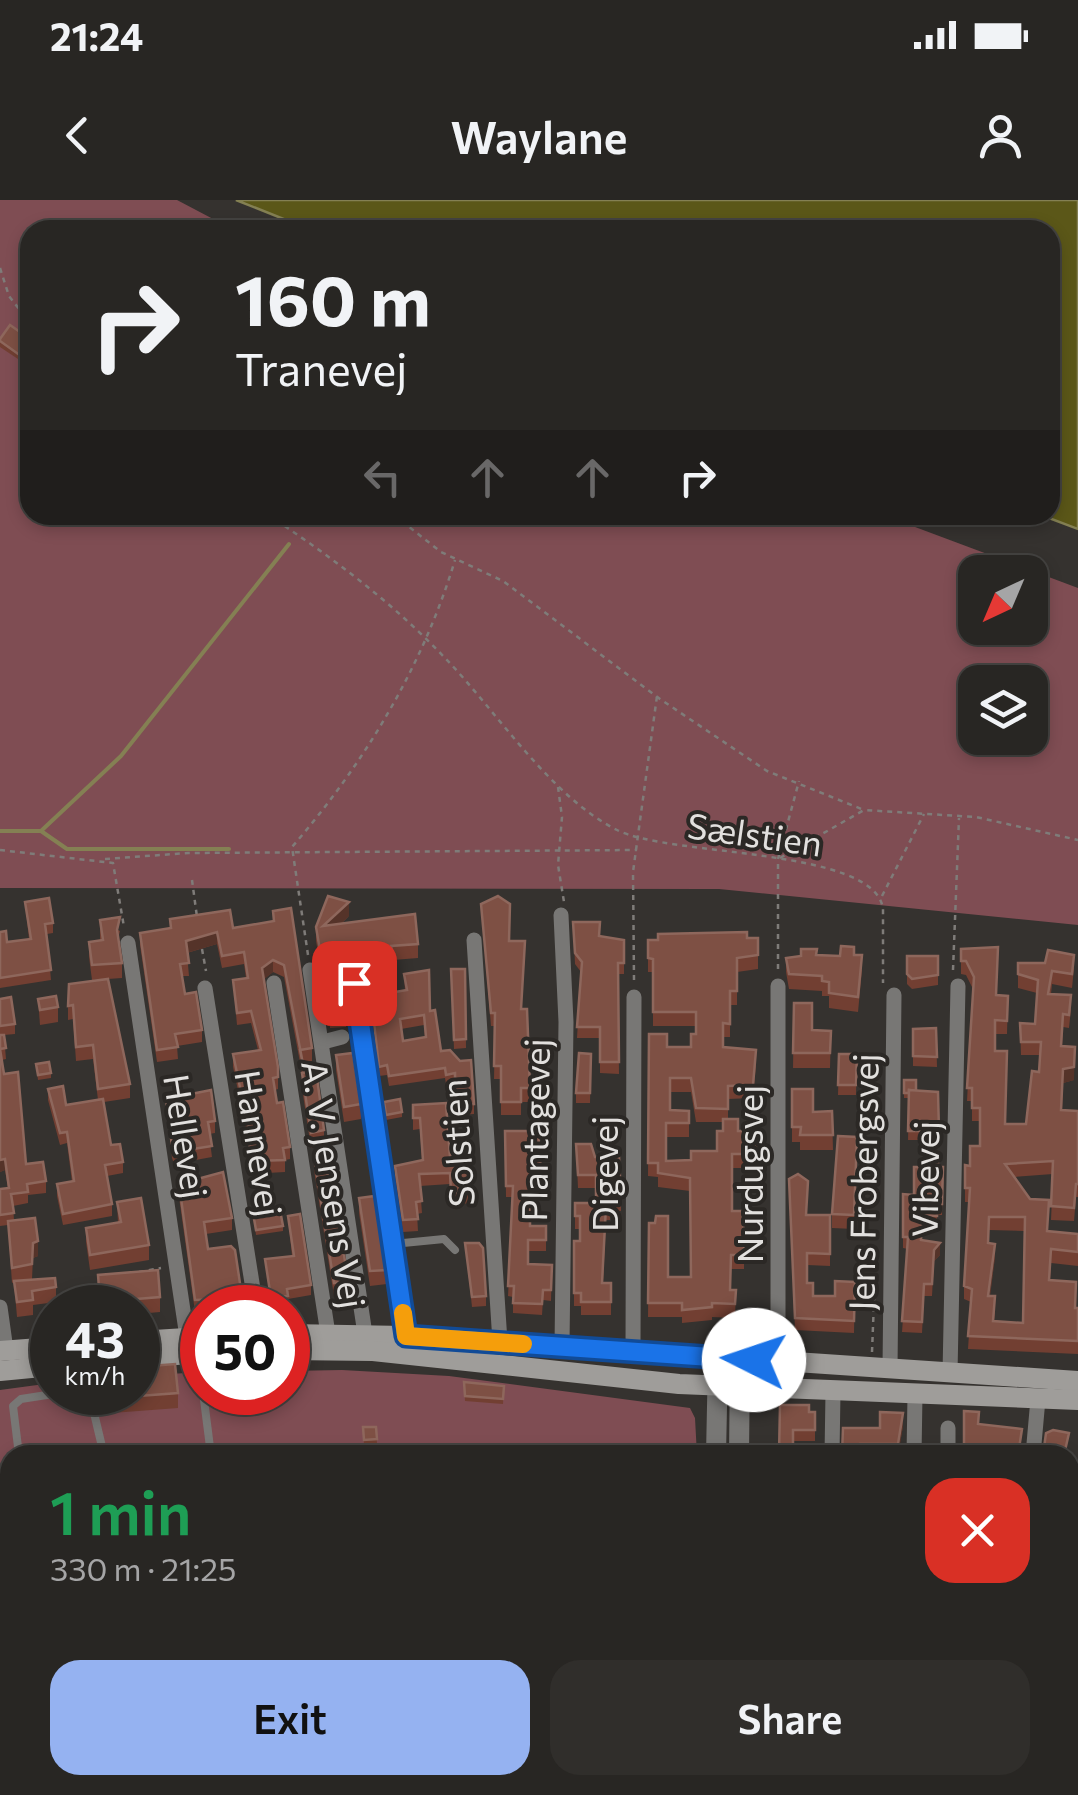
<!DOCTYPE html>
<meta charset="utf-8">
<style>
body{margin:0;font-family:Commissioner,sans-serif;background:#302e2b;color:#f1f3f6;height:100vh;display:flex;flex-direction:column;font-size:38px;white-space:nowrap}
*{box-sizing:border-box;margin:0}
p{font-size:32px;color:#a5a5a6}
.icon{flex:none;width:55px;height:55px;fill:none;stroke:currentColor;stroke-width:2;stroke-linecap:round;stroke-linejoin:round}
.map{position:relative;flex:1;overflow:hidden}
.side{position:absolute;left:0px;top:1245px;width:1080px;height:350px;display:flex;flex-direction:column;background:#282623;border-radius:30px 30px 0 0;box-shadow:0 5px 15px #0003,0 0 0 2px #444341}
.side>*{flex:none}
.hud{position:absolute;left:20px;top:20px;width:1040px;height:305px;border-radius:30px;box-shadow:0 5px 15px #0003,0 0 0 2px #444341;background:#282623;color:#f1f3f6;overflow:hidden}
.needle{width:65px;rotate:224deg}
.tools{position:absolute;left:958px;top:355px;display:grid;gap:20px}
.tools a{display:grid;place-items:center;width:90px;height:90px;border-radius:20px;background:#282623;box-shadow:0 5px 15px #0003,0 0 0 2px #444341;font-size:50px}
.speed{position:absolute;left:30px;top:1085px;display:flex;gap:20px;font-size:50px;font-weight:700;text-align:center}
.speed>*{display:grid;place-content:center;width:130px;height:130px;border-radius:50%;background:#282623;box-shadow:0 5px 15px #0003,0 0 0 2px #444341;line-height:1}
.speed small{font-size:25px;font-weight:400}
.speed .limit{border:15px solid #d22;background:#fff;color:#111}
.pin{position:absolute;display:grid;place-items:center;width:85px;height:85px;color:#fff;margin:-42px;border-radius:20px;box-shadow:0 5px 15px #0006}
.me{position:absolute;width:110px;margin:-55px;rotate:274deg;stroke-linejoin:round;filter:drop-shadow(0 0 8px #0008)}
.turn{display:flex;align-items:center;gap:35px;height:210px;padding:0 50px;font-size:45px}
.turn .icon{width:130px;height:130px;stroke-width:2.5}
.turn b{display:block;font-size:70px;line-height:85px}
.lanes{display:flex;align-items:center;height:95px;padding:0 50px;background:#0003;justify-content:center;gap:50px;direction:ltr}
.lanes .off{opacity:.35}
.round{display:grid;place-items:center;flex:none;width:105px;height:105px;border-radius:30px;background:#302e2b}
.headline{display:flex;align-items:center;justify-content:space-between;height:170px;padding:0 50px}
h1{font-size:60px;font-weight:600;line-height:75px;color:#1e9e55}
.primary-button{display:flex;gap:20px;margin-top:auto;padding:20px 50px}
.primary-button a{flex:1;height:115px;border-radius:30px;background:#95b2f1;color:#111;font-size:40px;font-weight:600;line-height:115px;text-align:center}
.primary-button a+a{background:#302e2b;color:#f1f3f6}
.status{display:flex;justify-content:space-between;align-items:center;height:70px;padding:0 50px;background:#282623;direction:ltr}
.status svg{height:28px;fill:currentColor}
header{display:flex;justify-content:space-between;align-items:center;height:130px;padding:0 50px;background:#282623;font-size:45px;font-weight:600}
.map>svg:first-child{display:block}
</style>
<div class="status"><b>21:24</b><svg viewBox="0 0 49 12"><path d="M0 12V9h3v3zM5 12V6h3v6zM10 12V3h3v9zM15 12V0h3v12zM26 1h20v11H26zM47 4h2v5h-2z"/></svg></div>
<header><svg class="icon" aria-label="back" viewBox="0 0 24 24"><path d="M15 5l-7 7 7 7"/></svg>Waylane<svg class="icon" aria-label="person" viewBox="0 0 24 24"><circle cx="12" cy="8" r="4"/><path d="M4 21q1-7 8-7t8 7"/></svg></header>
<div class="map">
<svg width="1078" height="1595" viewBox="0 0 1078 1595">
<rect width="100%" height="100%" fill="#35322f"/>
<!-- green -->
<g fill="#7f4d53" fill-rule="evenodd">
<path d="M0,0H177L234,30H30V315H883L1078,388V725L719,689L0,688ZM975,372H1030V428H975ZM975,482H1030V538H975Z"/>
<path d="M342,1170L449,1176L690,1208L695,1218L697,1255H10V1555L0,1556V1190L52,1183V1192H138V1176L202,1172V1192H288V1171Z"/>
</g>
<!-- water -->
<g fill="#5b5718" stroke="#848053" stroke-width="2.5">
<path d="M236,0H1078V329L1041,315H1050V30H311Z"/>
<path d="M438,1586L467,1595H332L364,1587L385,1593Z"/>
</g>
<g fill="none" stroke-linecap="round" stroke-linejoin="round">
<!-- stream -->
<g stroke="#848053" stroke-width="4">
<path d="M0,631H41L121,556L289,344"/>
<path d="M41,631L67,649H229"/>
</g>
<!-- path -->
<g stroke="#7f7c79" stroke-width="2.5" stroke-dasharray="5 5" stroke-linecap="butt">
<path d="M0,68L9,96L30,123"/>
<path d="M268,315C332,357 393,403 446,459C497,512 551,597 617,630C669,657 875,647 883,709V783"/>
<path d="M394,315L441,352L503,381L660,499L767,571L864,610"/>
<path d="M558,587L562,617L558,665L564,702"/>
<path d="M0,650L113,663L124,727"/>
<path d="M780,658L864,610L976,617L1078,640"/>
<path d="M105,659L188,653L637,650"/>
<path d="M192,680L197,717"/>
<path d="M882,696L924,614"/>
<path d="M202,749L206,771"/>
<path d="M308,755L292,647C364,564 423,466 455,360"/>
<path d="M778,769V659L799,581"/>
<path d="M953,770L959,618"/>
<path d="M634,780L633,672L657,496"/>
<path d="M139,1072L161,1068"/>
<path d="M872,1152L875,1075"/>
<path d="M303,1585L304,1595"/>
<path d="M317,1585L328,1593"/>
<path d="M394,1585H414"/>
<path d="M499,1585H546"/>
<path d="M598,1585L654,1586L681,1595"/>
<path d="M758,1585V1595"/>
<path d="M327,1595L342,1585"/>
<path d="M487,1595L489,1585"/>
</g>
<!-- service -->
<g stroke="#787775" stroke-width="8">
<path d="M393,1044L444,1039L455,1050"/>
<path d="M198,1157L202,1192"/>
<path d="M89,1192L104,1255"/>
<path d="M203,1192L211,1255"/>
<path d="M19,1255L13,1206L21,1199L66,1192"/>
<path d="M318,1255L391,1251L403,1255"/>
</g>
<!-- minor -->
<g stroke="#787775" stroke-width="15">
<path d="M561,715L566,822L562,1146"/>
<path d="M474,740L500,1142"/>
<path d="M128,743L187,1137"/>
<path d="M310,770L365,1134"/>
<path d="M384,777L354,783L406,1136"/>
<path d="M274,783L328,1134"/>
<path d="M778,786V1161"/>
<path d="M205,788L256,1108"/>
<path d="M323,842L342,837"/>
<path d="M0,1107L6,1150"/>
<path d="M633,1151L634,797"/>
<path d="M890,1169L894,795"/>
<path d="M950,1173L958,786"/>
<path d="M832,1255L833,1192"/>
<path d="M914,1255L915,1195"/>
<path d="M948,1255V1228"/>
<path d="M1033,1255L1038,1199"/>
<path d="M1070,1526H1078"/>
<path d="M0,1566L10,1565"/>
<path d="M48,1585L54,1595"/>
<path d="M861,1585L862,1595"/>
<path d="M965,1585L970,1595"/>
</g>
<!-- tertiary -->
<g stroke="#787775" stroke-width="20">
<path d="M716,1255L718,1158"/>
<path d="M739,1255L740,1160"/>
<path d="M712,1585V1595"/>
<path d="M735,1585V1595"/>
</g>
<!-- secondary -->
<g stroke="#9f9d9a" stroke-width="20">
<path d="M288,1134L406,1136L1078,1181"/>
<path d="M138,1141L202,1137"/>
<path d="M288,1150L373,1151L679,1184L1078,1200"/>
<path d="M0,1151L52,1147"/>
<path d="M138,1158L202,1153"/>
<path d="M0,1171L52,1166"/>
</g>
</g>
<!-- wall -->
<g fill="#723f32" fill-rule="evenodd">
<path d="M0,139H30L21,161L0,147Z"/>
<path d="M25,702L53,723V733L47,734L51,780L0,788V732L7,742L29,739Z"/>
<path d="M481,704L509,741L525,754L521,809H527L530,902H521V915H501V879H494L495,826H491Z"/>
<path d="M273,711L312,848V861L302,862L303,873L324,930V945L311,948L302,888V873L284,777L273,772L264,779L278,867V889L275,890L277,903L290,947V959L285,960V972L250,974L249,942L233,867V854L258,850L251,823L237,825L233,780L246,778L244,764L222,768L217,744L187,753L189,776H182L185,794L202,830V842L177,846L178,859L157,862L140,745V733L170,728V719L233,728L273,722Z"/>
<path d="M349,716L341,724L418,744V758L393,760V770L383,766L351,772L341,778V792L325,794L316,741V727Z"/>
<path d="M100,720L120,731L118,739L122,763V778L108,779L130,884V898L104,902L111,945L123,962V973L107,976L112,1004V1016L63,1025L57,996V984L72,982L67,943L60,945L48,900V889L66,905L98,900L93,859L76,861L73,819L68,820V806L107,779L92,780L89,757V742L100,740Z"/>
<path d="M573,722L600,736L624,740V774H618L619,874L600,873V838H577L581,772L575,764Z"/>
<path d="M758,738V769L737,772V805H730V837H723V847L756,864L753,898L728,899V919L738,931H759L760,968H732V1011L744,1031V1069H731L730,1090H736L735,1118L712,1117V1120L682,1123V1117H648L649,1023L668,1077H691L690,991L658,987V977L648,976L649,834L667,847H691L696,834V826H653V772H648V740ZM670,892H691L696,922H723V931L717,951L691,960L666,961V937H689V911L670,910Z"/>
<path d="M961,749L996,795L1008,796L1007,834H995V851L1005,924H1026L1039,872L1040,855H1021L1020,823L1035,824L1037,793L1018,788V763L1074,768L1072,788L1052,784L1051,794L1071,809L1069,828L1063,827L1062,846L1074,880L1063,883L1062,910L1078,911V997H1076L1074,1021L1051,1020L1053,974L1014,977L1048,1031L1078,1034V1066L1051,1063L1050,1080L1076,1108H1078V1154L968,1149L971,1102L964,1099V1086L970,1002H965V965L970,966L980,946V921H972V901H967L973,789L966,775L961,774ZM989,1030L1024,1031L1023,1123L994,1121L995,1110L990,1096L995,1057L989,1043Z"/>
<path d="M816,755H854L862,770L858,812L829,808V796H822V791L789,789L786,772V758Z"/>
<path d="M907,756H938V785L912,789L907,784Z"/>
<path d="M451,769H465L466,848L454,849Z"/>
<path d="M404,774L430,811L441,851L474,904V914L455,915V883L446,884L445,878L389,886L387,875L379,876L371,796L405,791ZM424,825L425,837L403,841L401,829Z"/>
<path d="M0,799L15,824V834L4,835L6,859L2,860L4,874L26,964L46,981V993L28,995V1003L13,1006L14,1020L38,1056L33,1058L32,1079L56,1087V1102L33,1105V1115L17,1117L14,1082L12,1083L8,1025L0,1026V989L8,988L5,970L0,972Z"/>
<path d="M38,799L58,807V822L40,825Z"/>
<path d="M794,803L812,830L831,831L830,868H793Z"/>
<path d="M328,806L346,817V827L330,828Z"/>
<path d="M936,828L937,867L913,866V829Z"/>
<path d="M591,854L590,903H576V893Z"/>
<path d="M839,854H857L856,895H838Z"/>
<path d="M336,855L361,904V919L344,922L336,870Z"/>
<path d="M36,864L51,873V878L38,880Z"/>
<path d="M904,880L916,891L938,892L939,940H908L909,898H904Z"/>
<path d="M792,889L813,912L832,911L833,950H800V942H792Z"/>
<path d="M166,899L215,921V933L209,934L212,957L174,964L172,958Z"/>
<path d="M413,905L450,957L470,991V1003L451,1005L450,984L420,986L422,1013L417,1014L418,1031L403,1032L395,978V966L422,960L420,929L413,930Z"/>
<path d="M384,907L402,912V917L386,920Z"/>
<path d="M505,931L542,996L530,1002V1026H546V1051H528V1064L552,1065L551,1101L543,1100L542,1115L513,1113V1097L508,1096L513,997H506Z"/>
<path d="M857,937L854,1029L832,1028V1014Z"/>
<path d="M576,944L595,957L621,997V1011L610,1010V1020H606L603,1083H611V1115H581V1106H574V1041H580V1029H575V1003H596V988H578Z"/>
<path d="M314,957L328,977L348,1081V1094L334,1096L314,970Z"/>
<path d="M938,967H943L942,1015H937V1027H922L921,1040L940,1055L934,1061L932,1096H924L922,1133L902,1132L908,1049L903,1048V994L914,995Z"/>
<path d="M789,979L808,993L806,1015H830V1066L807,1065V1083L813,1096H835L855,1082L854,1133L795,1130Z"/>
<path d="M179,984L232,1018V1030L206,1034L208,1049L241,1090V1108H202V1112H195L179,997Z"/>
<path d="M359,998L387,1070V1084L370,1086L359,1013Z"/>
<path d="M117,1002L149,1045V1060L90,1070L86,1042V1028L118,1023Z"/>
<path d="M253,1013L283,1026V1031L256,1035Z"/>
<path d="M288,1016L311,1085V1095L288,1099V1106L271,1108L265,1059L292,1056Z"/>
<path d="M465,1043L486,1096V1106L472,1107Z"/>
<path d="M98,1075L160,1097V1112L138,1114V1108H99Z"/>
<path d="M739,1125L759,1127L757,1137L739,1135Z"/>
<path d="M464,1182L504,1186L503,1204L465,1201Z"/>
<path d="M110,1192L178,1193V1208L112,1213Z"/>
<path d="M780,1205L809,1212H815V1241H793V1253L779,1255Z"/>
<path d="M903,1226L898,1255H842L880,1228Z"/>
<path d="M363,1227H376L377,1244L364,1245Z"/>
<path d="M1070,1281H1078V1325L1075,1361L1078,1352V1383L1074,1378V1371L1073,1377L1070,1373Z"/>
<path d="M1070,1416L1078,1417V1479L1070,1477Z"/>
<path d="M10,1508V1525L0,1527V1510Z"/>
<path d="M90,1585H120L127,1595H92L90,1592Z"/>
<path d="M159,1585H243L242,1595H164Z"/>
<path d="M982,1585H1043L1047,1595H985Z"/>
</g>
<!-- shaded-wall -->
<g fill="#553329">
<path d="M30,143V148L21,161V156Z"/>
<path d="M349,702V716L323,740V726Z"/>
<path d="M217,732V744L186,753V741Z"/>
<path d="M351,759V772L340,778V765Z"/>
<path d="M273,760V772L262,781V768Z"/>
<path d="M1075,847L1074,880L1063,883L1061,924L1063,869Z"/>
<path d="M5,959V970L0,972V960Z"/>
<path d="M542,986V996L530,1002V992Z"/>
<path d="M38,1041V1056L33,1058V1043Z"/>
<path d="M940,1043V1055L934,1061L932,1096L934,1050Z"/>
<path d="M995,1044V1057L988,1109V1096Z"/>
<path d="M903,1213V1226L898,1255V1244Z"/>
</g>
<!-- building -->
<g fill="#7e5044" stroke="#8e675c" stroke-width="2.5" fill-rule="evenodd">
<path d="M10,125L30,139V143L21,156L0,141V139Z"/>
<path d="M328,696L349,702L323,726L415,714L418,744L391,746L393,756L383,752L351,759L340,765L341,778L325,780L316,727Z"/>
<path d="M498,696L510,704L509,741H525L521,809H527L530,888H521V902H501V866H494L495,813H491L481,704Z"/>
<path d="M49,698L53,723L45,724L51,770L0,778V732L6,731L7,742L31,739L25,702Z"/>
<path d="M291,708L312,848L300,850L303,864L284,765L273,760L262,768L278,867V877L273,878L277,903L283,902L290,947L283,948L285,960L250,961L249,930L233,854L261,850L251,811L237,813L233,780L248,778L244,752L222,756L217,732L186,741L189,763L180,764L185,794L196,792L202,830L175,834L178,847L157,850L140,733L171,728L170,719L230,710L233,728L274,721L273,711Z"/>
<path d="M120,717L117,730L122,763L92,765L89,742L103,740L100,720Z"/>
<path d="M573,722H600L599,736L624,740V763H618L619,862H600V827H577L582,762L575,753Z"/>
<path d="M747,732V738H758V755L737,758V791H730V824L723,823V847L756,850L753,885L728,886V909L696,908L691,878H670V910L689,911V923H666V961L691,960V951H717V931H723V919H738V931H759L760,954H732V1011H742L744,1031V1055H731L730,1090H736L735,1104L712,1103V1107L682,1110V1103H648L649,1023H655L656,1016H668V1077H691L690,978L658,973V963H648L649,834H667V847H691V834H696V812H653V759L648,758V740H658V734Z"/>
<path d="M841,746L854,747V755H862L858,797L829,793V782L822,781V776L789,774L786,758L801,756V749H817L816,755L840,756Z"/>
<path d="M998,747L996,795L1008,796L1007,821L995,820V851H1007L1005,924H1026L1032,871L1039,872L1041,842H1021L1020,823L1035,824L1038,780L1018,774V763H1045L1048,750L1074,755L1072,774L1052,771L1048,794L1071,795L1069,815L1063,814L1061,846L1075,847L1074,867L1063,869L1061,910L1078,911V984H1076L1074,1008L1051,1006L1053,961L1005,964L1030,999L1049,1000L1047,1031L1078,1034V1052L1051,1049L1049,1080L1076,1082L1075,1108H1078V1141L968,1136L972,1089L964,1086L970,988H965V965L970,966V946H980V908H972V888H967L974,777L966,761H961V749ZM989,1017H1025L1023,1123L993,1121L995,1096H988L995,1044L988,1043Z"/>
<path d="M907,756H938V775L912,779L907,774Z"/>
<path d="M451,769H465L466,839L454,840Z"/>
<path d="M429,770L430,811L435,810L441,851L450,850L460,861L471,860L474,904L455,905V873L446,875L445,868L389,876L387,865L379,867L371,796L407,790L404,774ZM424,815L426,837L403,841L400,819Z"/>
<path d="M108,779L130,884L98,889L93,845L76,847L73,805L68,806L69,784Z"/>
<path d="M56,796L58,807L40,810L38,799Z"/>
<path d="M11,797L15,824L0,826V799Z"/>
<path d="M794,803H812V830L831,831L830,853H793Z"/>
<path d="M344,804L346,817L330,818L328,806Z"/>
<path d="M936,828L937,857L913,856V829Z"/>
<path d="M0,835H4L6,848L0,849Z"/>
<path d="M0,849L4,874L18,872L26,964L43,962L46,981L27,984L28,992L11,994L14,1013L0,1015V989L9,988L5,959L0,960Z"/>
<path d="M353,853L361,904L344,907L336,855Z"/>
<path d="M579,853L591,854L590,893H576Z"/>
<path d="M839,854H857L856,885H838Z"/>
<path d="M49,862L51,873L38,875L36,864Z"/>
<path d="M316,870L324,930L311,933L302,873Z"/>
<path d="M904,880H916V891L909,890V893H904Z"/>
<path d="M63,886L66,905L103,899L111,945L120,944L123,962L105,965L112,1004L63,1014L57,984L74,981L67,932L60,933L48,889Z"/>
<path d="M792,889H813V912L832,911L833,935H800L801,927H792Z"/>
<path d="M211,890L215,921L208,922L212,946L174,952L172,946L166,899Z"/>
<path d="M909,890L938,892L939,931H908Z"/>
<path d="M400,899L402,912L386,915L384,902Z"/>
<path d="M446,903L450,957L467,955L470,991L451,993L450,973L419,974L422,1001L416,1002L418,1019L403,1020L395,966L423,960L420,918H413V905Z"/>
<path d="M505,931H538L542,986L530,992V1026H546V1040H528V1064L552,1065L551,1090H543L542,1104L513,1103L514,1086H508L513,986H506Z"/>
<path d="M838,936L857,937L854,1015L832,1014Z"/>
<path d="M576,944H591L595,957H619L621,997H610V1006H606L602,1083H611V1102H581V1093H574V1041H580V1016H575V1003H596V975H578Z"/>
<path d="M926,954H938V967H943L942,1004H937V1016L922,1015L921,1040L940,1043L934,1050L932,1084H924L922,1122L902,1121L908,1037H903V994L914,995V967H926Z"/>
<path d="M324,955L328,977L332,976L348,1081L334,1083L314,957Z"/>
<path d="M223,972L232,1018L204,1022L208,1049L231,1046L235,1050L241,1090V1098L195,1100L179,984Z"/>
<path d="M798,974L808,981L806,1015H830V1054L807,1053V1083H813V1096H835V1081L855,1082L854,1121L795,1118L789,979Z"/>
<path d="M375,996L387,1070L370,1071L359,998Z"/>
<path d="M141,998L149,1045L90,1055L86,1028L121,1022L117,1002Z"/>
<path d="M280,1010L283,1026L256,1030L253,1013Z"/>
<path d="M300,1014L311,1085L287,1089L288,1096L271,1098L265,1059L294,1056L288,1016Z"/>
<path d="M35,1018L38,1041L33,1043L32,1064L12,1068L8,1021Z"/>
<path d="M465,1043H479L483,1048L486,1096L472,1097Z"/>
<path d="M158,1070L160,1097L100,1102L98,1075Z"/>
<path d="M55,1078L56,1087L32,1091L33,1100L17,1102L14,1081Z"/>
<path d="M740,1114L759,1117L757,1127L739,1125Z"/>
<path d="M175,1164L178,1193L112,1198L111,1192H138V1167Z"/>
<path d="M464,1182L504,1186L503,1199L465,1196Z"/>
<path d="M780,1205H809V1212H815V1230H793V1253L815,1254V1255H779Z"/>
<path d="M964,1211L979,1212L978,1224L1022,1229L1018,1255H964Z"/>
<path d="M880,1212L903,1213L898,1244H860L859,1255H842L843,1228H880Z"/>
<path d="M363,1227H376L377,1239L364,1240Z"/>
<path d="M1053,1230L1069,1233L1064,1255H1043L1046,1233Z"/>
<path d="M934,1246V1255H924L925,1247Z"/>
<path d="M1070,1281H1078V1311L1073,1363L1070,1359Z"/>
<path d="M1078,1352V1368L1074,1363Z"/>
<path d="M1070,1416L1078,1417V1467L1070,1466Z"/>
<path d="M10,1508V1520L0,1522V1510Z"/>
<path d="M10,1580V1585H16L24,1595H0V1587Z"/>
<path d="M92,1585H120L127,1595H99Z"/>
<path d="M170,1585H242V1595H224V1588L192,1587L197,1595H175Z"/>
<path d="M784,1585H830V1591H835V1595H785Z"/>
<path d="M908,1585H938L939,1588L950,1585L954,1595H903L901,1591L909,1587Z"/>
<path d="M985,1585H1043L1047,1595H989Z"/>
</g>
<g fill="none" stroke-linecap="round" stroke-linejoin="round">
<defs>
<path id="route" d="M354,783L406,1136L754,1160"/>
</defs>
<!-- route casing -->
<use href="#route" stroke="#114b97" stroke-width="25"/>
<!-- route -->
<use href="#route" stroke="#1a73e8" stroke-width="18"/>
<!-- slow -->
<path stroke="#f59e0b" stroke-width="18" d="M403,1113L406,1136L523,1144"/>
</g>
<g text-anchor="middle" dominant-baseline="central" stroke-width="8" stroke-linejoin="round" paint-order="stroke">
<!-- street labels -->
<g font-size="35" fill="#e2e0de" stroke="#2b2825">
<text transform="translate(755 633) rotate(8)">Sælstien</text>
<text transform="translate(534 930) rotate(-89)">Plantagevej</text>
<text transform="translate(187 936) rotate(81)">Hellevej</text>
<text transform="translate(260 943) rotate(81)">Hannevej</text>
<text transform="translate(456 943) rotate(-94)">Solstien</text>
<text transform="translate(603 974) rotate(-90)">Digevej</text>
<text transform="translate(748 974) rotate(-90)">Nurdugsvej</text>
<text transform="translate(924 979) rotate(-89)">Vibevej</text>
<text transform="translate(862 982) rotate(-89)">Jens Frobergsvej</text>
<text transform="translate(335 984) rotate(81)">A. V. Jensens Vej</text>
</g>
</g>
</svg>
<div class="tools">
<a><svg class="needle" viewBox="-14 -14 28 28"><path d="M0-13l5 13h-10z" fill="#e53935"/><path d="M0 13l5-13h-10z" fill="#a5a5a6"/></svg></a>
<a><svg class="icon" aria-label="layers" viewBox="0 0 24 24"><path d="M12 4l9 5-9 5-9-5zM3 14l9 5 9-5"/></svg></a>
</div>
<div class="speed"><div>43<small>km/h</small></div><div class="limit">50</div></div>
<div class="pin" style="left:354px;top:783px;background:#d93025"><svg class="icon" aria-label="arrive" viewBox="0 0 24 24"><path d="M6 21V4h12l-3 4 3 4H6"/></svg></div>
<svg class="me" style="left:754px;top:1160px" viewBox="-20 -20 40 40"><circle r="19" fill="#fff"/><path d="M0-13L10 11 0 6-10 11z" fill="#1a73e8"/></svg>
<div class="hud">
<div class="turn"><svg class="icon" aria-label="right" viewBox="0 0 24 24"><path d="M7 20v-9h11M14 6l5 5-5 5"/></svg><div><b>160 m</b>Tranevej</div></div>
<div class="lanes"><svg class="icon off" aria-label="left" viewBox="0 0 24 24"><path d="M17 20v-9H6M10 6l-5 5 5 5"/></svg><svg class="icon off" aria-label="ahead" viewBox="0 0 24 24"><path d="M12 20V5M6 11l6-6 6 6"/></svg><svg class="icon off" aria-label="ahead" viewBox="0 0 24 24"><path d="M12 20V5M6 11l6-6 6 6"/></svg><svg class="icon" aria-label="right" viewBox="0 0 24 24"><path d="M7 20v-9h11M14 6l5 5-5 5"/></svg></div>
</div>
<section class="side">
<div class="headline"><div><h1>1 min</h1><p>330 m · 21:25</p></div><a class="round" style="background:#d93025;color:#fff"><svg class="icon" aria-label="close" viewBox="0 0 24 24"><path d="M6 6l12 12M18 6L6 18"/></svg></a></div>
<div class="primary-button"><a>Exit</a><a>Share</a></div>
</section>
</div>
